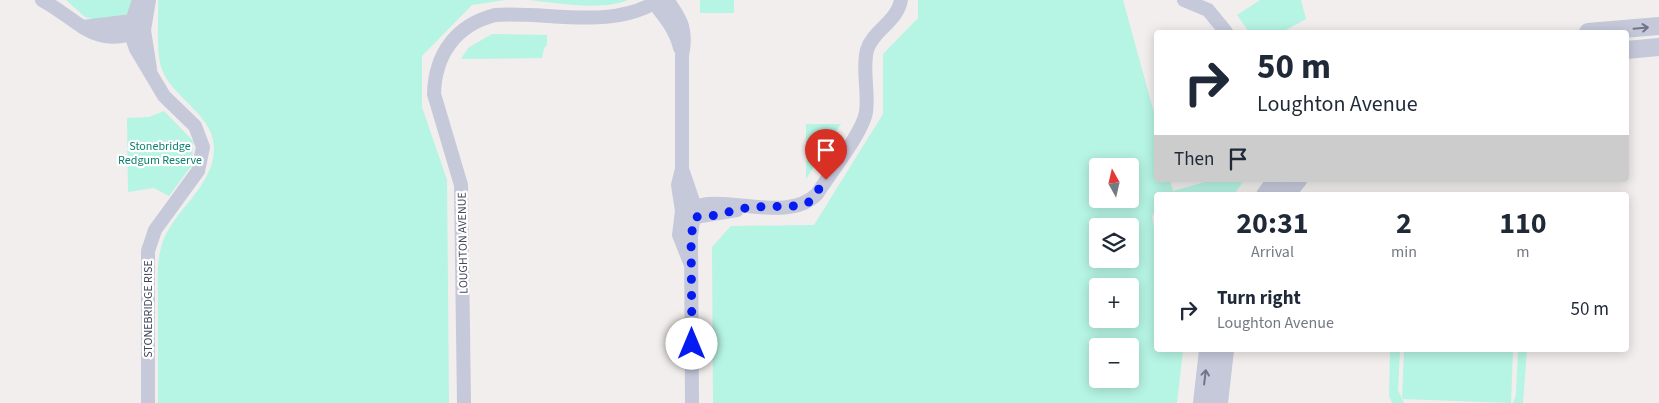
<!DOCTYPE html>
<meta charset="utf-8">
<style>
body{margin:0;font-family:"Source Sans 3",sans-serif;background:#f2f2f3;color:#1f2937;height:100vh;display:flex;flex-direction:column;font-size:19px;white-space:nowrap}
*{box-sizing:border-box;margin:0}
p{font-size:16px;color:#747a83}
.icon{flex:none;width:28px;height:28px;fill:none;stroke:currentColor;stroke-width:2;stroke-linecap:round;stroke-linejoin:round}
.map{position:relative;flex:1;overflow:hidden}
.side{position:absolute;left:1154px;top:192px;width:475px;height:160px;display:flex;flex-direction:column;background:#fff;border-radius:5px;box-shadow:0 2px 12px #0003}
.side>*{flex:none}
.banner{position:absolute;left:1154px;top:30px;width:475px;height:152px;border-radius:5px;box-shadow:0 2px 12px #0003;background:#fff;color:#1f2937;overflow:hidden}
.needle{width:32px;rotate:352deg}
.controls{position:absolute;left:1089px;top:158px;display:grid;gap:10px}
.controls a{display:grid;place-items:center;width:50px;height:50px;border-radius:5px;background:#fff;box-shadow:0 2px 12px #0003;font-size:25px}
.pin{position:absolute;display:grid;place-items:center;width:42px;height:42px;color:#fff;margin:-51px -21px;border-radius:50% 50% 50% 0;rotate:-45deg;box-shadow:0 0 5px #0007}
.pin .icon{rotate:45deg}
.me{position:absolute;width:55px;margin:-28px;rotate:0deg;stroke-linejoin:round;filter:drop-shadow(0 0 4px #0008)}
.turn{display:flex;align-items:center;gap:18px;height:105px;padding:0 20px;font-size:22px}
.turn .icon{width:65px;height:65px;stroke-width:2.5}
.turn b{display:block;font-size:35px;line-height:42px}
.then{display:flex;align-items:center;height:48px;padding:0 20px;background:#0003;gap:10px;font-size:19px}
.eta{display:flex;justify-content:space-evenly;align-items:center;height:85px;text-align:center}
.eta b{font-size:30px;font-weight:700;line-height:35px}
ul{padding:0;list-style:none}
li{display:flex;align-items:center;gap:15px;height:65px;padding:0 20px}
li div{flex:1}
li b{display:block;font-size:19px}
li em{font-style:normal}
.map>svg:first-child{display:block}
</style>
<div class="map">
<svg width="1659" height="403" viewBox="0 0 1659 403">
<rect width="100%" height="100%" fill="#f1eeed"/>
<!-- green -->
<g fill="#b6f4e3" fill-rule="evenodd">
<path d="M66,0H134L127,14L119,17L95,20L85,17Z"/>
<path d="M158,0H505L472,5L422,56V107L447,180L449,403H158C158,370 158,337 158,304C158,284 156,263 162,244C173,210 213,188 214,149C215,117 175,99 163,72C155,55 159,19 158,0Z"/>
<path d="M529,0H628C603,11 556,3 529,0Z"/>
<rect x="700" y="0" width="34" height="13"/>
<path d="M918,0H1123L1156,120V180H1170L1173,191L1212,180H1244L1234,195H1156V207L1152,217L1156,242V350H1183L1177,403H713L712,247L731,226L814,225L883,114V54L918,18ZM1098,166H1130V199H1098ZM1098,226H1130V259H1098ZM1098,286H1130V319H1098ZM1098,346H1130V379H1098Z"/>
<path d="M1260,0H1301L1306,19L1282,32H1249L1237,15Z"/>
<path d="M492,34L547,35V45L544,48L542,58L461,59L468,48Z"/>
<path d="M164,111L193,141L192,165L169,196L154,188L128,192L127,118L149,117Z"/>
<path d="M806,124H841L806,179Z"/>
<path d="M1421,192L1499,195H1409Z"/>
<path d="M1390,350H1400L1398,390L1404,403H1392L1389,396Z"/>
<path d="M1404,350H1513L1511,403L1402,399Z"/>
<path d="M1518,350H1527L1523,403H1513L1516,395Z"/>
</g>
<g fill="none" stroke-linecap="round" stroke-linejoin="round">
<!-- minor -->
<g stroke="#c5c9da" stroke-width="14">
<path d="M42,0C81,21 93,50 144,30"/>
<path d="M139,0L132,21L131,35L136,49L164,96L195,126L203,147L198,171L155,230L148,251V403"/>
<path d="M149,0L144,30L150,69"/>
<path d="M667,0C682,20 687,31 682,56V169L678,185L682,211L679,235L691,265"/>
<path d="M1184,0L1208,10L1226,32"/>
<path d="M654,3C665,17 676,30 680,48"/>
<path d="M83,27L132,21L137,25"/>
<path d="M682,169L695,207L691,236L692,403"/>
<path d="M682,211C691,208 699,205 708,204C742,201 791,220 817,194C829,175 863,132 866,112C869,92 862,70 867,50C873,30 897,22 901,0"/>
<path d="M687,213L695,217L737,210"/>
<path d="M464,403L461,185L434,94C435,54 456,25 495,15C548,11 612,31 659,0"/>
</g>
<!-- tertiary -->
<g stroke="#c5c9da" stroke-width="18">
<path d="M1588,32L1659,26"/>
<path d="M1626,50L1659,47"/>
<path d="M1265,195L1276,180"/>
<path d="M1286,195L1298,180"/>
<path d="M1202,403L1208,350"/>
<path d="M1219,403L1225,350"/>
</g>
</g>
<!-- one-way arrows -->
<defs><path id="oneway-shaft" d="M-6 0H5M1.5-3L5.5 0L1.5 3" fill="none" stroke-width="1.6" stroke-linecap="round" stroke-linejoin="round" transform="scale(1.25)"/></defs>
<g stroke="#717589">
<use href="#oneway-shaft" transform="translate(1641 28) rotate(-5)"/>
<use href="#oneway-shaft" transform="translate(1205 377) rotate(-83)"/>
</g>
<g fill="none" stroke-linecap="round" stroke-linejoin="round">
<!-- route -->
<path stroke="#051bf2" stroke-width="9" stroke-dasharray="0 16.2" d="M692,344L691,236L695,217L711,216L750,207L794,206L808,203L826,180"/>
</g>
<g text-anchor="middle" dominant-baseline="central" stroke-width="4.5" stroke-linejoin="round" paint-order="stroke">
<!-- park labels -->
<g font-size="12" fill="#0d806e" stroke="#fff">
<text x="160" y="146">Stonebridge<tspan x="160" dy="14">Redgum Reserve</tspan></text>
</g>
<!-- street labels -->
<g font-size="12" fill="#44485d" stroke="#fff">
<text transform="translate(463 243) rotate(-91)">LOUGHTON AVENUE</text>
<text transform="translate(148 309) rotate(-90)">STONEBRIDGE RISE</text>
</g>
</g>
</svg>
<div class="controls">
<a><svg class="needle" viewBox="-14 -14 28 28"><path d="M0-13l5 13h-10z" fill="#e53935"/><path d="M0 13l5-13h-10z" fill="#747a83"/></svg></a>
<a><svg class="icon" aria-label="layers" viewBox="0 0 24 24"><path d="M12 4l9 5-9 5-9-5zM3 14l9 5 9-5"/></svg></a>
<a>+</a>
<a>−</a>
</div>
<div class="pin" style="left:826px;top:180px;background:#d93025"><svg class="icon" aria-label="arrive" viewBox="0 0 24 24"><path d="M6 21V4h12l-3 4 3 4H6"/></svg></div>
<svg class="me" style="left:692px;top:344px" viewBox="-20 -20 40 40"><circle r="19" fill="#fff"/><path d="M0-13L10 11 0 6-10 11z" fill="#051bf2"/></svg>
<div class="banner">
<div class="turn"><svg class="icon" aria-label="right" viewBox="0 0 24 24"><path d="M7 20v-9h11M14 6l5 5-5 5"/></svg><div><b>50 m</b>Loughton Avenue</div></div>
<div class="then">Then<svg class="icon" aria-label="arrive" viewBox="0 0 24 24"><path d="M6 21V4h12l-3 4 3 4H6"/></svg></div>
</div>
<section class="side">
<div class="eta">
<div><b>20:31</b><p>Arrival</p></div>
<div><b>2</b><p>min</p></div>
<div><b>110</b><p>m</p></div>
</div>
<ul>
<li><svg class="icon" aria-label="right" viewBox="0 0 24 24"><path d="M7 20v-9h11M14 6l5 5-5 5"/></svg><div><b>Turn right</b><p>Loughton Avenue</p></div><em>50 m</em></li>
</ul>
</section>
</div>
